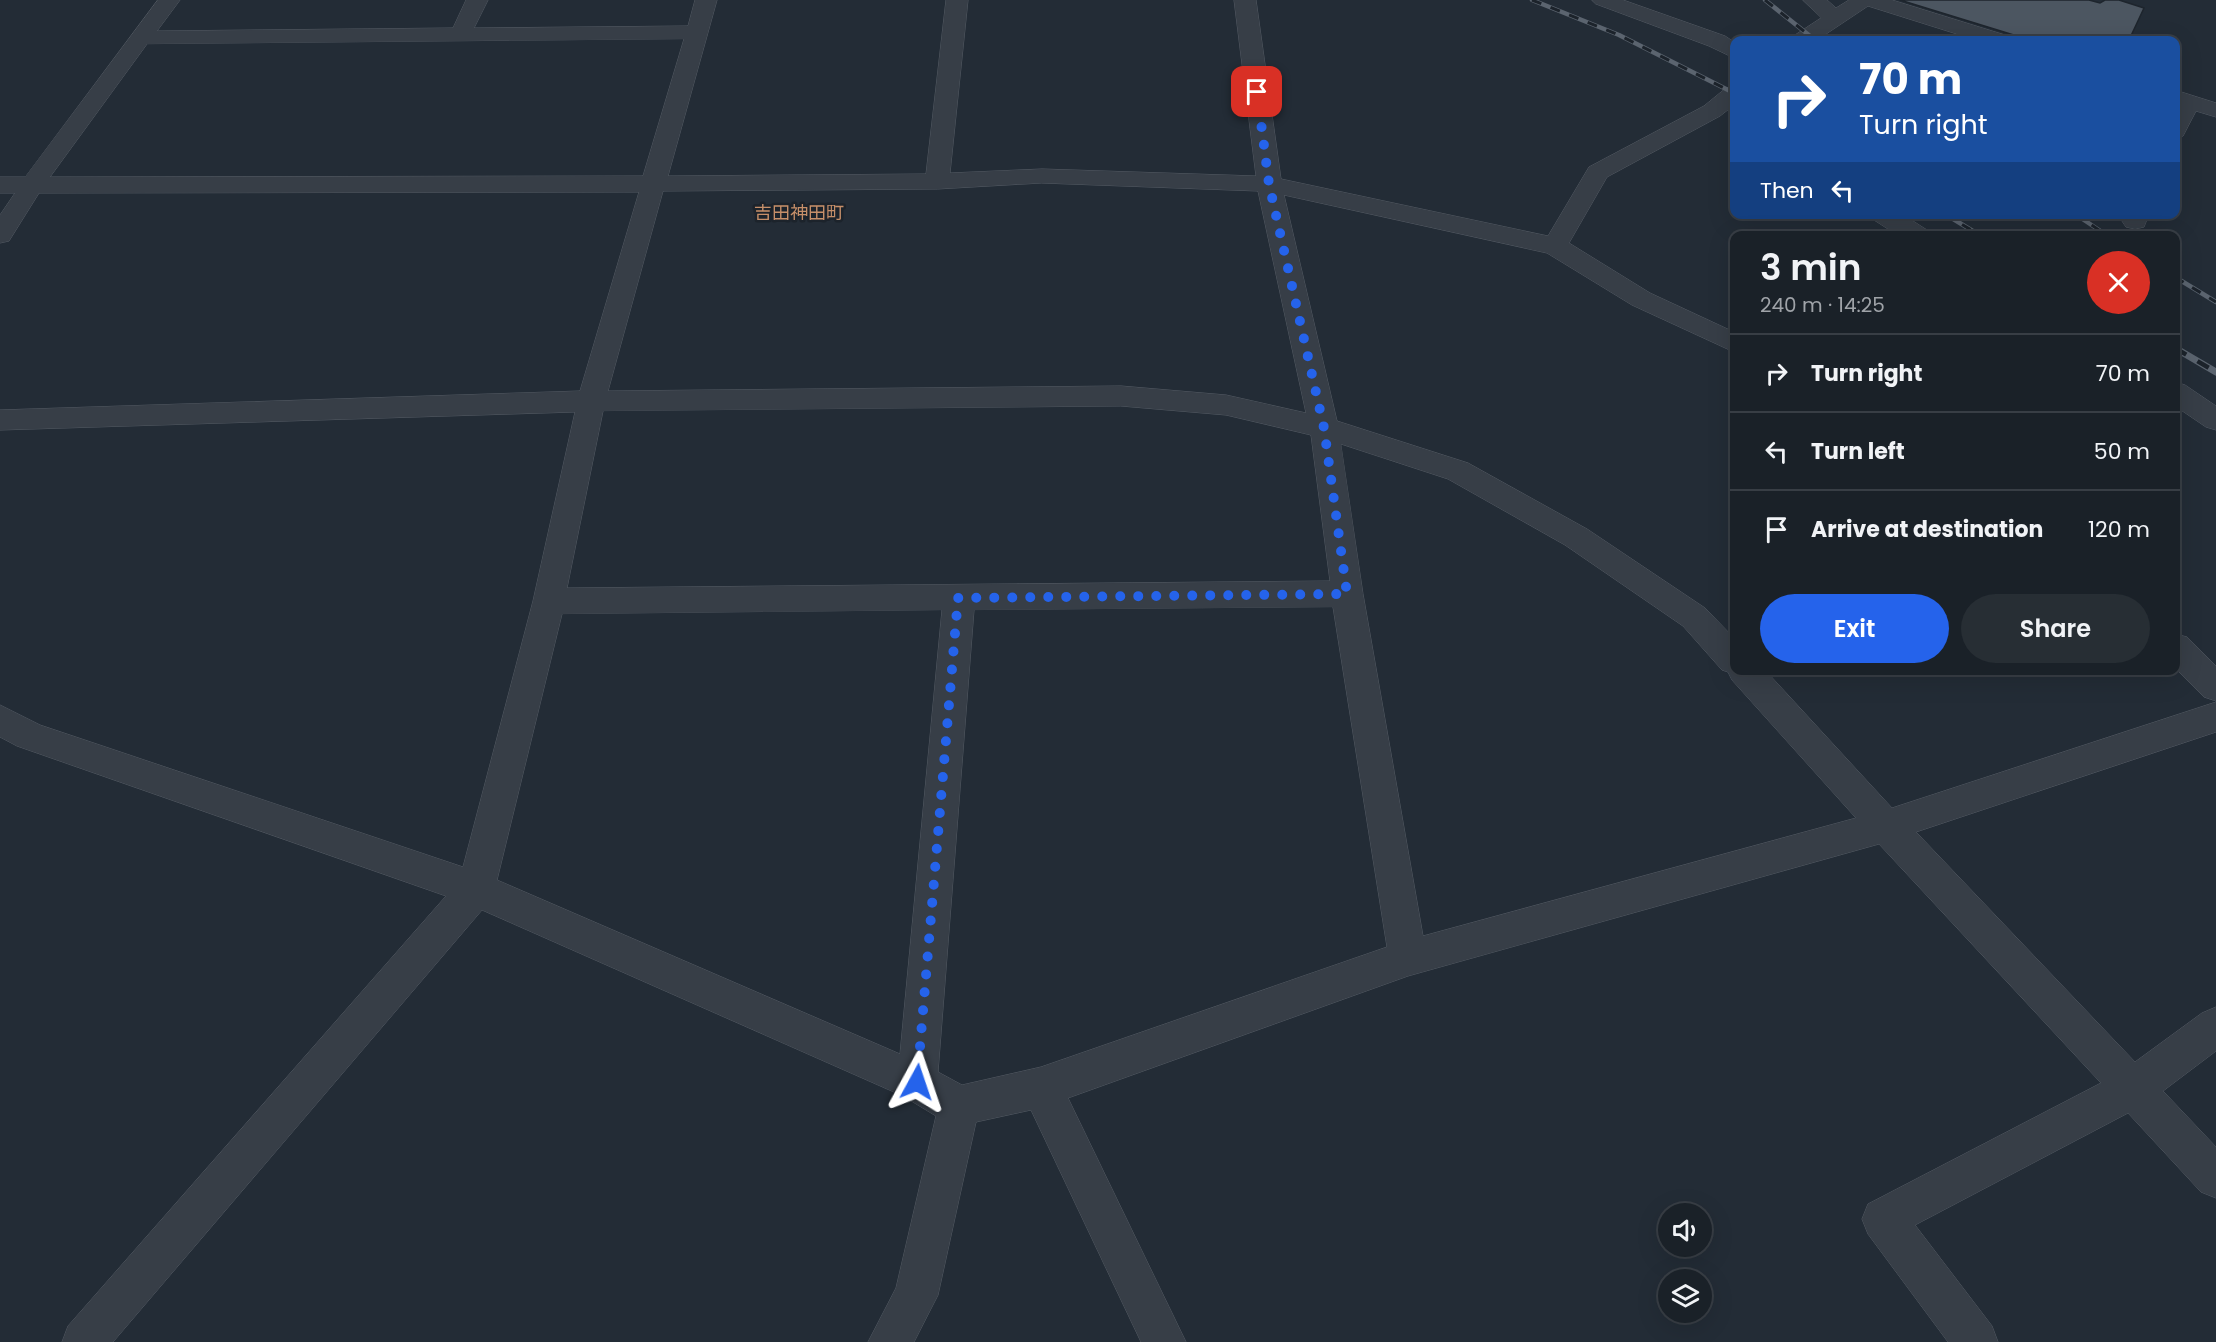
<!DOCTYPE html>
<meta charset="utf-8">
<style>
body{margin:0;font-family:Poppins,"Noto Sans JP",sans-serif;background:#272e34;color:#f1f3f6;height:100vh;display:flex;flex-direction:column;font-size:22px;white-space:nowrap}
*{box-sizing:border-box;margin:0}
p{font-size:20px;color:#9fa3a8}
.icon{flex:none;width:33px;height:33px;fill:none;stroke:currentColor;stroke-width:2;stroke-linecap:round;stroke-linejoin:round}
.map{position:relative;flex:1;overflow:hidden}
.sheet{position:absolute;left:1730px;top:231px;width:450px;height:444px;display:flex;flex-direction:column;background:#1a2128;border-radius:12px;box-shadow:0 6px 24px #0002,0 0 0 2px #383e45}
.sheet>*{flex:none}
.top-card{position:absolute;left:1730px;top:36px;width:450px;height:183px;border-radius:12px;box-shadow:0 6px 24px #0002,0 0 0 2px #383e45;background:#1a4fa0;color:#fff;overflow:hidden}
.tools{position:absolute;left:1658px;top:1203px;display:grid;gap:12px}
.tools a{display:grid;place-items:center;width:54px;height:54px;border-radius:50%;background:#1a2128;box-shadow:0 6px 24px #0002,0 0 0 2px #383e45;font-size:30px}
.pin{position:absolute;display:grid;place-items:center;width:51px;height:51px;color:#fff;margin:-26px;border-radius:12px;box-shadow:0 3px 9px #0006}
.me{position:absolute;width:66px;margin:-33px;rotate:5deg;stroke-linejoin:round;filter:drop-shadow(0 0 4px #0008)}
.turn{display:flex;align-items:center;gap:21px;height:126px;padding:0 30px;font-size:27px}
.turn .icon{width:78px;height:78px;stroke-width:2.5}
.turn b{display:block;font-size:42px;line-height:51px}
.then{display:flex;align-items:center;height:57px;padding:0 30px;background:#0003;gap:12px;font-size:22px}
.round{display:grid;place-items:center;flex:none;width:63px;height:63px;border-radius:32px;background:#272e34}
.overview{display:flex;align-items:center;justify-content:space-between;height:102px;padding:0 30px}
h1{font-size:36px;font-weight:600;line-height:45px}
.action{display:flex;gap:12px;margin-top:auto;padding:12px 30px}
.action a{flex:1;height:69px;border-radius:36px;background:#2563eb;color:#fff;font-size:24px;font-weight:600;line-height:69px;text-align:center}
.action a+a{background:#272e34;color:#f1f3f6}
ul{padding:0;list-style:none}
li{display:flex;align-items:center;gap:18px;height:78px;padding:0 30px;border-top:2px solid #383e45}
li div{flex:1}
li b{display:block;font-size:22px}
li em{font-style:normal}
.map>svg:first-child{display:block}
</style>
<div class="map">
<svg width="2216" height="1342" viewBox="0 0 2216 1342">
<rect width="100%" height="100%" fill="#232c36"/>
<!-- building -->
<path fill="#4c5661" stroke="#1e252d" stroke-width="1.5" d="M1900,0H2089L2100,3L2105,0H2119L2144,8L2129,40H2030Z"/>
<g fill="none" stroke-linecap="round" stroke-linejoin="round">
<defs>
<g id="minor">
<path d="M158,0H180L157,31L453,28L466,0H488L474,28L688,26L695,0H717L668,176L926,174L946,0H968L950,173L1042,169L1256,176L1234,0H1256L1281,179L1548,236L1589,167L1704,106L1726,88L1734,86V105L1720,116L1607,177L1569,243L1650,293L1734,332V352L1632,305L1547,253L1284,195L1337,421L1468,463L1587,529L1705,608L1734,638V670H1765L1892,808L2216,702V732L1916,832L2135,1062L2202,1013L2216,1007V1051L2163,1091L2216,1147V1198L2201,1192L2128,1113L1915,1225L1992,1326L1998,1342H1948L1868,1234L1862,1219L1868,1204L2101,1083L1879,844L1408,976L1068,1098L1186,1342H1141L1031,1110L976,1122L938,1295L914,1342H868L896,1288L936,1116L903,1096L482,910L113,1342H62L68,1326L446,896L17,746L0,737V705L40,725L463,867L533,601L575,412L0,430V410L580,391L639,192L39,193L9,241L0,243V215L15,193H0V177H25ZM684,39L643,176L50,177L147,44ZM1042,183L1258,191L1306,413L1226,395L1121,386L608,391L663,191L937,189ZM1121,406L1226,415L1311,435L1330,581L567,588L603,411ZM1341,444L1448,479L1565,545L1683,626L1722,670L1728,672L1732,680L1856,818L1423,936L1363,594ZM1333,607L1387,947L1041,1067L962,1085L938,1072L974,610ZM942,610L900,1054L497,880L562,614Z"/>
<path d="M1592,0H1623L1725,36L1734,42V58L1709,46L1596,4Z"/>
<path d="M1803,0H1827L1836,8L1849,0H1892L2005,35L2008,40H1976L1868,6L1817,40H1792L1795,35L1821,18Z"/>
<path d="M2175,90L2216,103V117L2196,111L2183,136L2175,138Z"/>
<path d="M1871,214H1902L1927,230L1930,236H1899L1874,220Z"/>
<path d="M2124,214H2149L2144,227L2135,229L2126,227L2122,221Z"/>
<path d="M2175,382L2185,385L2216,406V430L2206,427L2175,406Z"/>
<path d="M2175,634L2187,637L2216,666V701L2204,697L2175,668Z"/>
</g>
</defs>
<!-- minor casing -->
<use href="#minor" stroke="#545b64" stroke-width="1"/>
<!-- minor -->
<use href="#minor" fill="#373e47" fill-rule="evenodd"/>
<defs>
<g id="rail-far1">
<path d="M1532,0L1619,35L1734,93"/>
<path d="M1765,0L1815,40"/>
<path d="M1945,214L1981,236"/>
<path d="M2075,214L2108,236"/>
<path d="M2175,277L2216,302"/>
</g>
<path id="rail" d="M2175,348L2216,372"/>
</defs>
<!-- rail-far1 casing -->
<use href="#rail-far1" stroke="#5b646f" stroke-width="4.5"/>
<!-- rail casing -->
<use href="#rail" stroke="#5b646f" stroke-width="7"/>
<!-- rail-far1 -->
<use href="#rail-far1" stroke="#1c232b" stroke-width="3" stroke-dasharray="10" stroke-linecap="butt"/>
<!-- rail -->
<use href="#rail" stroke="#1c232b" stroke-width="4.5" stroke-dasharray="13" stroke-linecap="butt"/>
</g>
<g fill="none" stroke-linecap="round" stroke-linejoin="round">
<!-- route -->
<path stroke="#2563eb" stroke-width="10" stroke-dasharray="0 18" d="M917,1082L958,598L1347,594L1324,428L1269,184L1257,92"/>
</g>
<g text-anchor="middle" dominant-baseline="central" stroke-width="5" stroke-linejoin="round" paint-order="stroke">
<!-- far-neighbourhood labels -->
<g font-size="18" fill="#c68f69" stroke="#1c232b">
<text x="799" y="212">吉田神田町</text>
</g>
</g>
</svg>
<div class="tools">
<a><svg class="icon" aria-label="sound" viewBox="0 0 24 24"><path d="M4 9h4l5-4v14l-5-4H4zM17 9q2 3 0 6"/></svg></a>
<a><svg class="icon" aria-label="layers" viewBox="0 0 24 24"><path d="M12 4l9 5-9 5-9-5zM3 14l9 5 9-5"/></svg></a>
</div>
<div class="pin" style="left:1257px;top:92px;background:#d93025"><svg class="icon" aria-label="arrive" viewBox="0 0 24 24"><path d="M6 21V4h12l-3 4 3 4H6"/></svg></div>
<svg class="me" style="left:917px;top:1082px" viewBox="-20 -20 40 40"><path d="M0-17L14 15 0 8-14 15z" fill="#2563eb" stroke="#fff" stroke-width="4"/></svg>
<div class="top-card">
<div class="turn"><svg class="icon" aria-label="right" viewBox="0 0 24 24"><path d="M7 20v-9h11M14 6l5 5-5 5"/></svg><div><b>70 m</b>Turn right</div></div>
<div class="then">Then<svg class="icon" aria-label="left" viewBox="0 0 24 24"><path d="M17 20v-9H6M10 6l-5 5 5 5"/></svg></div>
</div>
<section class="sheet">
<div class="overview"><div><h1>3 min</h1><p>240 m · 14:25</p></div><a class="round" style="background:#d93025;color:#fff"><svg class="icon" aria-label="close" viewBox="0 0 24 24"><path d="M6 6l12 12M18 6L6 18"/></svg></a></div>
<ul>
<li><svg class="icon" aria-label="right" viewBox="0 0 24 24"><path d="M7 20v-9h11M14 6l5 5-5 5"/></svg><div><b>Turn right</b></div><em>70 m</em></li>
<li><svg class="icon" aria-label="left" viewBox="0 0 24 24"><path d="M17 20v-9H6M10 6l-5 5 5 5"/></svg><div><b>Turn left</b></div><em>50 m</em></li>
<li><svg class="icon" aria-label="arrive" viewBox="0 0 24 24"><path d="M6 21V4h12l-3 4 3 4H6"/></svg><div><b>Arrive at destination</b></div><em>120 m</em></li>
</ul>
<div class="action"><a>Exit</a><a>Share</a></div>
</section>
</div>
